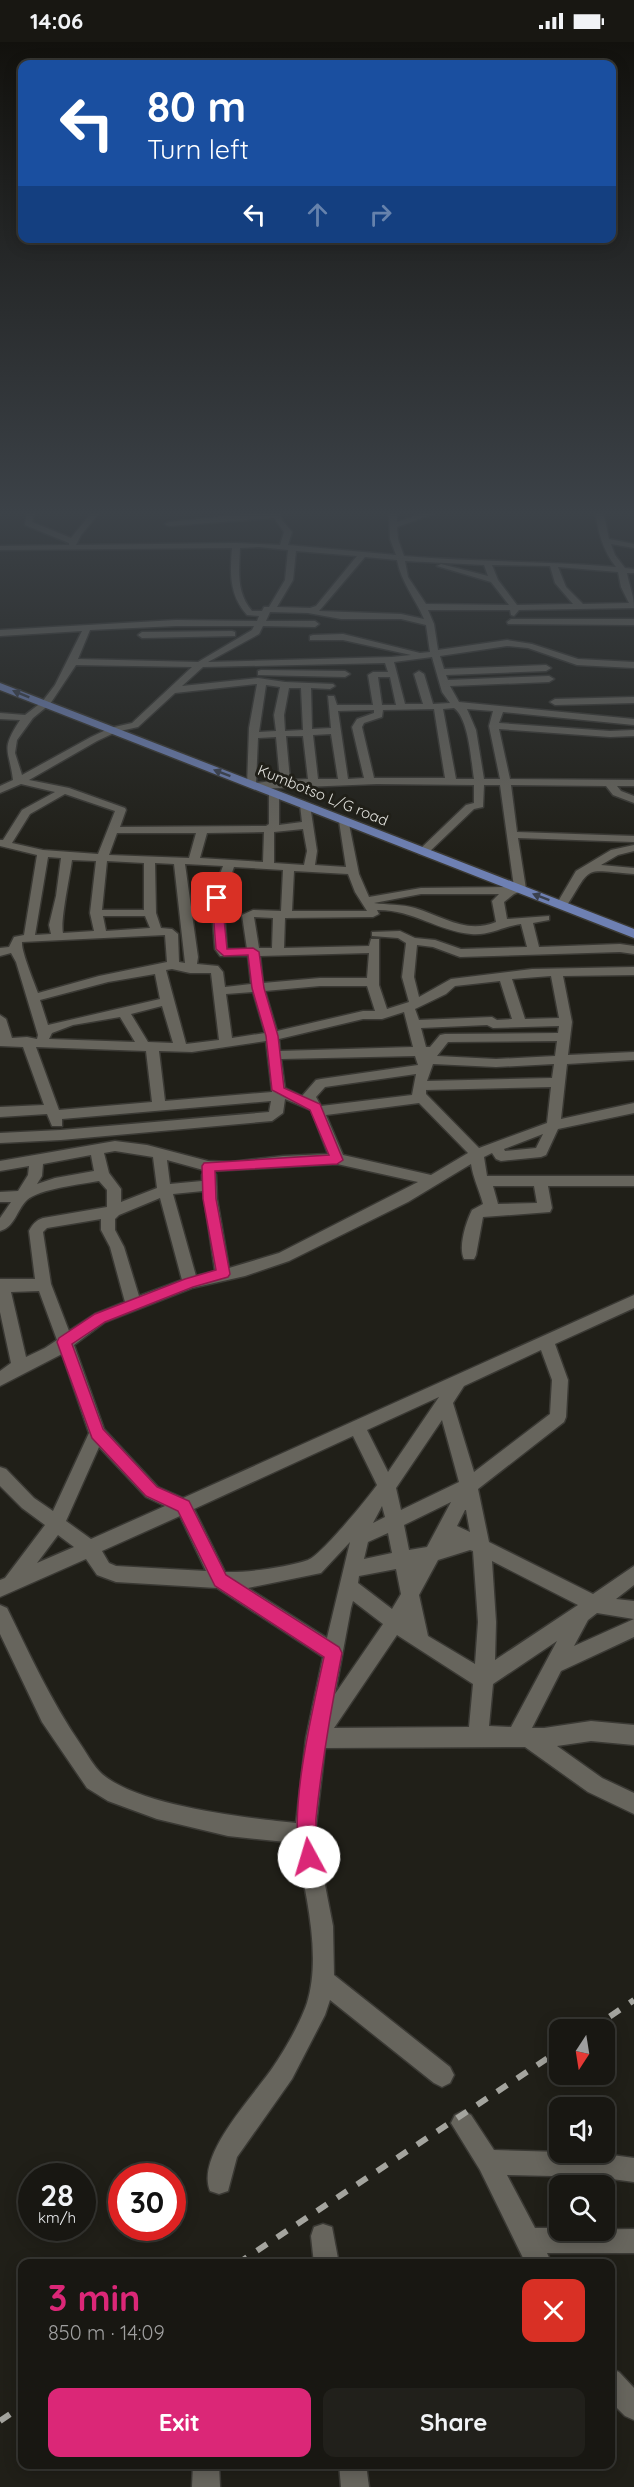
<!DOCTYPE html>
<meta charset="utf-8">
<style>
body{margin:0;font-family:Quicksand,sans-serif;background:#21201b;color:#f1f3f6;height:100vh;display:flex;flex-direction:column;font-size:22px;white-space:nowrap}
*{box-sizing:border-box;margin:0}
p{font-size:20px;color:#9f9f9f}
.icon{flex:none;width:33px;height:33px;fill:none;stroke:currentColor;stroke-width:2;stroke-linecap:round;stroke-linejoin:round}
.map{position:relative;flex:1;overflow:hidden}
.drawer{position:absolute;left:18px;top:2217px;width:597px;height:210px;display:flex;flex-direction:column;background:#181712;border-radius:12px;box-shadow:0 3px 15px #0003,0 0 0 2px #363632}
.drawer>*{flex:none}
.top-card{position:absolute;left:18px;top:18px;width:598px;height:183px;border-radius:12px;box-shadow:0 3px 15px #0003,0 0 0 2px #363632;background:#1a4fa0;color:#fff;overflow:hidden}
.needle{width:39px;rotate:192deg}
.fabs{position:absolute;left:549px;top:1977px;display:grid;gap:12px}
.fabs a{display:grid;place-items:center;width:66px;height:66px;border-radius:12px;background:#181712;box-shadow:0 3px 15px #0003,0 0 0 2px #363632;font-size:30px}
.speed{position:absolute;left:18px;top:2121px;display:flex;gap:12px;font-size:30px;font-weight:700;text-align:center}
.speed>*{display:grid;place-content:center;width:78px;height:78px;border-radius:50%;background:#181712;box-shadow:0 3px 15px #0003,0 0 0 2px #363632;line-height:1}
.speed small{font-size:15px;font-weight:400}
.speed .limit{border:9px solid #d22;background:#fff;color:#111}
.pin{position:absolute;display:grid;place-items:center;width:51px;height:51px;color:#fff;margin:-26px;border-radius:12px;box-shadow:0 3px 9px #0006}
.me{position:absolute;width:66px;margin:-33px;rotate:354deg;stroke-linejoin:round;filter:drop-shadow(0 0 4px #0008)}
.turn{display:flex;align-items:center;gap:21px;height:126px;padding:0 30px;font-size:27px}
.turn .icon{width:78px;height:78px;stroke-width:2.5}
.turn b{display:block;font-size:42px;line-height:51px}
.lanes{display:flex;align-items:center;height:57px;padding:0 30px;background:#0003;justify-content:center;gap:30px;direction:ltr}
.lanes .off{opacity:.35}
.round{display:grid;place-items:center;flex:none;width:63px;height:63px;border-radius:12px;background:#21201b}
.overview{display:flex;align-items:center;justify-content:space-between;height:102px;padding:0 30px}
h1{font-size:36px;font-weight:700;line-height:45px;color:#db2777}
.button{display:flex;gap:12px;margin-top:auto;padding:12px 30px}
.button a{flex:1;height:69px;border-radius:12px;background:#db2777;color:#fff;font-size:24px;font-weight:700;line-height:69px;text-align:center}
.button a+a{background:#21201b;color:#f1f3f6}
.status{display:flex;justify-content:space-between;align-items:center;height:42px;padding:0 30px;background:#181712;direction:ltr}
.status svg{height:16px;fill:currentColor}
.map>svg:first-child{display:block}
</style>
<div class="status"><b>14:06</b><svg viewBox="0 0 49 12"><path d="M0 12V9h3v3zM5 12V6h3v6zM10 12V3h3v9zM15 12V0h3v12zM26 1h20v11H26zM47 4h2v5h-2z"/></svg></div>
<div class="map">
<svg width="634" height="2445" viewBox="0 0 634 2445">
<rect width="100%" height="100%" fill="#201f18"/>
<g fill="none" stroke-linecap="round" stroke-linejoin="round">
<defs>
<g id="minor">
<path d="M27,469H35L32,480L71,496L93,469H101L81,493L76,503L236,501L280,503L284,490L274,476L169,484L165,482L169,480L272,469H280L282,478L292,490L288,503L396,513L390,497L389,469H397V480L429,469H441L397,485L398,497L404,514C475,520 545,519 616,525C603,509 598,490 595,469H603L609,497L634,502V506L611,502L615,513L625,526L634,527V531H627C629,543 634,553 634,566L519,568L514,574L511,573L510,568H428L434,582L438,608L507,598L532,602L578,617L634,620V626L577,623L528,606L507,604L440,614L444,627L546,623L551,626L546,629L446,633L448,638L549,634L554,637L549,640L450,644L459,660L634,677V683L503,670L499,681L610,689L634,688V694L610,695L499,687L510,737L634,738V744H617L621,749L634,754V761L613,753L606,744L511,743L517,790L634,794V800L518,796L526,847L514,852L504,860L507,877L549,874V878L533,881L539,905L620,902L634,904V912L620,910L460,915L433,905L417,903L414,935L419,955L451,937L532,927L634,925V933L563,934L572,980L568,1013L634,1010V1018L567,1022L561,1077L634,1061V1071L558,1087L546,1113L541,1115L501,1119L496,1117L492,1111L484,1115L487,1134H634V1144H548L552,1166L550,1170L483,1175L476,1213L474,1217H464C458,1205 466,1180 472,1168L483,1162C479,1147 473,1136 471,1122L408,1160L289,1219L245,1234L192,1246L105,1280L74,1303L104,1387L158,1445L183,1456L634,1253V1266L555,1302L568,1338L566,1375L564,1380L478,1447L489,1500L593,1552L634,1524V1543L616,1557L634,1559V1577L597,1571L588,1578L574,1604L634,1577V1595L561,1629L532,1686H544L591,1679L634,1683V1703L591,1699L557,1704L602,1736L634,1751V1772L588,1750L525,1705L325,1706L315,1792L333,1884L334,1933L450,2025L454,2033L450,2041L442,2045L434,2041L330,1958L325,1973L292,2037L237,2115L228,2149L219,2152L210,2149C195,2112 256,2052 275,2022C286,2006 301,1979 307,1961C322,1912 305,1850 296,1801L228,1794L157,1777L108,1759L87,1746L42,1680L0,1592V1563L7,1566C30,1613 51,1659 81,1703C87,1712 94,1725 102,1732C139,1764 247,1776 296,1781L306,1696L323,1615L217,1546L116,1540L97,1533L86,1517L0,1555V1538L5,1536L45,1483L22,1466L0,1444V1425L6,1427L34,1456L53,1469L89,1391L62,1312L0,1344V1329L11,1321L0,1270V1237H35L29,1189C32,1183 36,1178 43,1176L107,1165V1148L99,1139C82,1142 39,1147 27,1158C16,1169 15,1185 0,1189V1176L11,1160H0V1150L18,1149L28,1133L29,1124L0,1129V1119L115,1099L147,1103L208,1119L231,1120L283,1114L328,1112L311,1068L285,1057L283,1071L272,1079L61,1098L0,1101V1091L61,1088L269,1070L271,1059L62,1077V1084H52L47,1072L0,1075V1065L44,1063L23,1005L0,1004V973L6,977L12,996L27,995L37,997L38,993L16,920L11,911L0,914V906L9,905L14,895L24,893L37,813L0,804V798H3L22,768L55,750L21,742L0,751V744L13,738C9,706 0,709 20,678L0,677V671L25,673L42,660L55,643L82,589L0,594V588L176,578L257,579L259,574L247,573C229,553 230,531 232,506L0,508V504L69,503V501L25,483ZM259,505L288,508L285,538L269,565H264L262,569H252C236,551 239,528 240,506ZM296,509L357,514L316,564L310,566L277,565L293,538ZM365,515L397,518C401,540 415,556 424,577L401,572L319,569ZM405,519L484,523L488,534L441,522L437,524L491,540L509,563L426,562L408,535ZM492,523L550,524L555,541L573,562L517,563L498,538ZM558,525L618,530L621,545L629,561L583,562L566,545ZM270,570L308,571L341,577H401L426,583L430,610L420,611L343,592L313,593L310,594V598H343L411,613L392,615L208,620L259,592L263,584L315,585L319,582L315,579H266ZM176,584H254L252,588L198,620L78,617L90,588ZM432,615L442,650L450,661L433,662L424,632L419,629L414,632L423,662H405L394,620ZM385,621L388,630H373L368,633L373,663H337L334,654H328L331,686L312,687L311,646L330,647L335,644L333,642L285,640L258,636L182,644L203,625ZM76,623L192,625L132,681L110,686L91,695L22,733L15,711L17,698L33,676L50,662ZM378,635H390L396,663H382ZM257,642L249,686L247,744L255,747L377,742L474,743V761L466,763L419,808V812H427L474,767L483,765L484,743H500L514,845L421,846L369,855L359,832L348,777H340L339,779L346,825L315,823L317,809L310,763L305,760L300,763L302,780L279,783V751L274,748L269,751V782L266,784L120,785L126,768L125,766L69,746L29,738L97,699L116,690L138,685L175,651ZM266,643L280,645L274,673L276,689L259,690ZM289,646H301L303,688L285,689L284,673ZM454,666C469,677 471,718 474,737H456L443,667ZM434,667L445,736H374L362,685L364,681L382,675L383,668ZM467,667L493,669L489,684L500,737H484L476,688ZM374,668V671L357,677L352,685L364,736L348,737L338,669ZM331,692L338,737H318L313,693ZM286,694H303L308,737L290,738ZM276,695L280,738L256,741L258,696ZM65,752L115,769L98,812L43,808L12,801L30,772ZM303,787L307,809L304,823L274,821V790ZM264,790L263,820L200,816L207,791ZM117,791H196L189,816L109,813ZM48,815L61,816L56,854L49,883L51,892L35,893ZM72,818L96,819L90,871L94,889L63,891C60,879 70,834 72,818ZM107,819L144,821V868H102ZM155,821L174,822L185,921L179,920L178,892L172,887L161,886L156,871ZM185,822L223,824L211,856L215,907L220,914H248L251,942L225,945L223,930L218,924L197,922L198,915ZM234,825L283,828L281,869L253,868L242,873L247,907H227L223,856ZM294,829L348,832L355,850L367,869H292ZM421,852H499L492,859L496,880C466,892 444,875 415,866C402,862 387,863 374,861ZM377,868C411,867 438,889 471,892C489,894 504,884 521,882L527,905L461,907L435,898L415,896L400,889L372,890V894L398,896L406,901L402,935L409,960L387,967L379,943V897H371L369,904L284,906L285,876L373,875L379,872ZM103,874H145L150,886L106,889ZM254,875L273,876L272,906H259ZM165,893L167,920L99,934L38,951C34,940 21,909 22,900ZM369,911L367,936H320L263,941L260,914ZM172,927L190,931H211L219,998L186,1002L166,928ZM155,932L160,957L48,983L40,958L108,940ZM551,934L559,976L525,977L512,937ZM500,939L512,977L497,978L492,975L419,978L415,967L446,952L455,944ZM320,944H367L375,969H363L277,989L265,949ZM253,950L265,991L232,996L226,952ZM162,964L173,1001L148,1000L131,972ZM404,970L413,1005L280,1009L279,997L363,977H382ZM120,975L135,1000L49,997L52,991L73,983ZM487,983L493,986L559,984L558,991L445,992L440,993L430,1005H426L421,986ZM266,999L272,1050L165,1059L159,1009L192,1010ZM557,999L555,1014L496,1017L437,1014L448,1000ZM36,1005L146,1009L152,1060L59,1068ZM415,1014L418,1023L321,1037L316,1038L302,1054L285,1046L281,1017ZM433,1022L496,1025L554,1022L552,1036L427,1039ZM416,1032L412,1053L321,1064L316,1055L325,1045ZM551,1045L547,1081L479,1106L426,1052V1048ZM419,1061L468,1111L431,1133L343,1113L326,1073ZM543,1092L536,1106L505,1109L504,1107ZM115,1109L153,1115L157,1146L121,1160V1147L109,1131L104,1111ZM91,1113L94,1129L55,1136L37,1142L42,1134L43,1122ZM167,1118L207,1129L202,1133V1139L170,1142ZM337,1122L418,1140L279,1211L229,1226L217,1157L216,1133L213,1129ZM493,1144H534L537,1161L498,1162ZM203,1149L215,1229L196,1234L173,1152ZM160,1156L182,1238L139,1254L124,1205L115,1188V1177L119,1173ZM101,1177V1188L110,1205L125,1260L95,1272L69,1289L51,1242L43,1190L47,1186ZM39,1249L57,1298L45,1306L26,1315L11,1250ZM541,1308L552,1338L550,1372L474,1430L453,1361L464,1344ZM439,1355L388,1430L367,1388ZM442,1378L459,1440L401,1468L396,1446ZM353,1394L377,1443C367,1457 321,1513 308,1518C288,1525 246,1531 225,1530L194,1467ZM99,1405L146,1455L165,1464L91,1497L66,1479ZM451,1460L427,1505L409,1508L404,1483ZM382,1464L385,1475L373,1481ZM465,1468H466L470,1490L457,1484ZM180,1474L206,1529L116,1524L109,1521L102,1509ZM388,1491L392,1511L364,1517L368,1500ZM58,1493L74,1505L37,1521ZM350,1500L327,1596L248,1546L321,1531ZM470,1508L473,1509L478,1580L475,1622L428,1594L419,1553L438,1518ZM492,1519L578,1563L495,1618L496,1580ZM396,1527L401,1552L392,1567L358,1541L359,1534ZM353,1559L383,1582L335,1652L351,1566ZM397,1593L473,1642L469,1685L334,1686ZM557,1599L511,1685L489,1684L493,1642Z"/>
<path d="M511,577H634V583L508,582L507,580Z"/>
<path d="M232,589L235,590V594L142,596L138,593L142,590Z"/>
<path d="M261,628L345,629L350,632L345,635L258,633V629Z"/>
<path d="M634,655V661L555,663L550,660L555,657Z"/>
<path d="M634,803V809L618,813L601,823L634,826V832C582,828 593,822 566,865H558L556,863L576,829L611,808Z"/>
<path d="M463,2069L471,2073L494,2108L597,2111L634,2116V2140L597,2135L507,2133L535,2186H560V2188L634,2187V2211H547L552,2222H526L480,2128L451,2081L455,2073Z"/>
<path d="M323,2182L332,2185L339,2222H314L311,2194L314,2185Z"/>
<path d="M610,2326L619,2330L634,2346V2378L625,2374L610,2359Z"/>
<path d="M193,2422H219L220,2445H192Z"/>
<path d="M339,2422H366L369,2445H341Z"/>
</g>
<path id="major" d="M0,641L634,887V896L0,648Z"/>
</defs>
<!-- minor casing -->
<use href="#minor" stroke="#3a3934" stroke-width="3"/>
<!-- major casing -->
<use href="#major" stroke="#3a3934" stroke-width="3"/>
<!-- minor -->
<use href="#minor" fill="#67655d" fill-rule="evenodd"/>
<!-- major -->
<use href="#major" fill="#6e80b3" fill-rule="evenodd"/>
<!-- rail -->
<g stroke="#a4a49e" stroke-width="6" stroke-dasharray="12 12" stroke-linecap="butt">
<path d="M590,1988L634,1958"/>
<path d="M237,2222L560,2008"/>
<path d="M0,2379L22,2364"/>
</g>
</g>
<!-- one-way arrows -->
<defs><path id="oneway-solid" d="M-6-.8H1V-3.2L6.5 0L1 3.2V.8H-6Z" transform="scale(1.5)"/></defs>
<g fill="#3b414e">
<use href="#oneway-solid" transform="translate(21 652) rotate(-158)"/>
<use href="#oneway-solid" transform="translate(222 731) rotate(-159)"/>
<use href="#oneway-solid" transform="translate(541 855) rotate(-159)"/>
</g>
<!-- sky -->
<linearGradient id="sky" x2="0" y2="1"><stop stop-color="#12110d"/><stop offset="0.58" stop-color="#3c4248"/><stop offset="1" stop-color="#3c4248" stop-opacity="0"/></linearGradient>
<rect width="634" height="812" fill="url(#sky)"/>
<!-- route -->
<path fill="#db2777" stroke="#8e194d" stroke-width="1.5" d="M217,853L222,856L227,907L253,906L259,910L264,946L278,994L284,1046L320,1062L343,1118L337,1122L215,1129L216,1157L230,1232L228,1235L193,1245L105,1280L72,1302L103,1387L157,1445L189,1459L226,1533L339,1605L342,1611C331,1666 322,1720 316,1776C315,1790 321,1810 316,1822L309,1824L303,1822C285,1779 314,1662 324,1615L215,1544L178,1469L146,1454L92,1396L57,1300L59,1296L95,1272L185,1237L216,1228L203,1157L202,1124L204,1121L329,1113L310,1068L272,1048L266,994L252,946L248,913L224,914L216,907L212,856Z"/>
<g text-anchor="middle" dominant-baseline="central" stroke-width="6" stroke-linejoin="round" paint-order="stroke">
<!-- far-street labels -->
<g font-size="15" fill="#e3e3de" stroke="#201f18">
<text transform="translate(323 753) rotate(22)">Kumbotso L/G road</text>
</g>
</g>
</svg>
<div class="fabs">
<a><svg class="needle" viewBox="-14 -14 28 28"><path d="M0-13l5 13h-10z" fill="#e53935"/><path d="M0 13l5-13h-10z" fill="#9f9f9f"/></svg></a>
<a><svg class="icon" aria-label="sound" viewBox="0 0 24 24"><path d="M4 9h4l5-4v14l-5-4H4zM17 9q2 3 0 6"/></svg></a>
<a><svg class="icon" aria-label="search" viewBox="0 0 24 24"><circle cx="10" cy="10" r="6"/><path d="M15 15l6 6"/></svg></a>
</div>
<div class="speed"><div>28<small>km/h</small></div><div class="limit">30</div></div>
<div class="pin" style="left:217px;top:856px;background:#d93025"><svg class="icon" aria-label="arrive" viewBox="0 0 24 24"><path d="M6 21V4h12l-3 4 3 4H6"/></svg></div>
<svg class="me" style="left:309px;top:1815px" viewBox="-20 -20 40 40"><circle r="19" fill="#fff"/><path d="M0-13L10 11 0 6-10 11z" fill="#db2777"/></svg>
<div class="top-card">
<div class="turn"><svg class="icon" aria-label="left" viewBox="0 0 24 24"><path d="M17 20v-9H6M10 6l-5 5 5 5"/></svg><div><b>80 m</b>Turn left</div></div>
<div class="lanes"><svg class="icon" aria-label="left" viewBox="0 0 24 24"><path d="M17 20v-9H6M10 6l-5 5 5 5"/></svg><svg class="icon off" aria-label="ahead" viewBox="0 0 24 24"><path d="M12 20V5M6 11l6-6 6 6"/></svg><svg class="icon off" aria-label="right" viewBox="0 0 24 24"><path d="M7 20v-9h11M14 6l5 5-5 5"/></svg></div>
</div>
<section class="drawer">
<div class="overview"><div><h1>3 min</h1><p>850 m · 14:09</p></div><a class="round" style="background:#d93025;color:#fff"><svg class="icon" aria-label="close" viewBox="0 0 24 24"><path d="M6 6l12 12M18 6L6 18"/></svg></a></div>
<div class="button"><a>Exit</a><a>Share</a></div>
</section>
</div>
